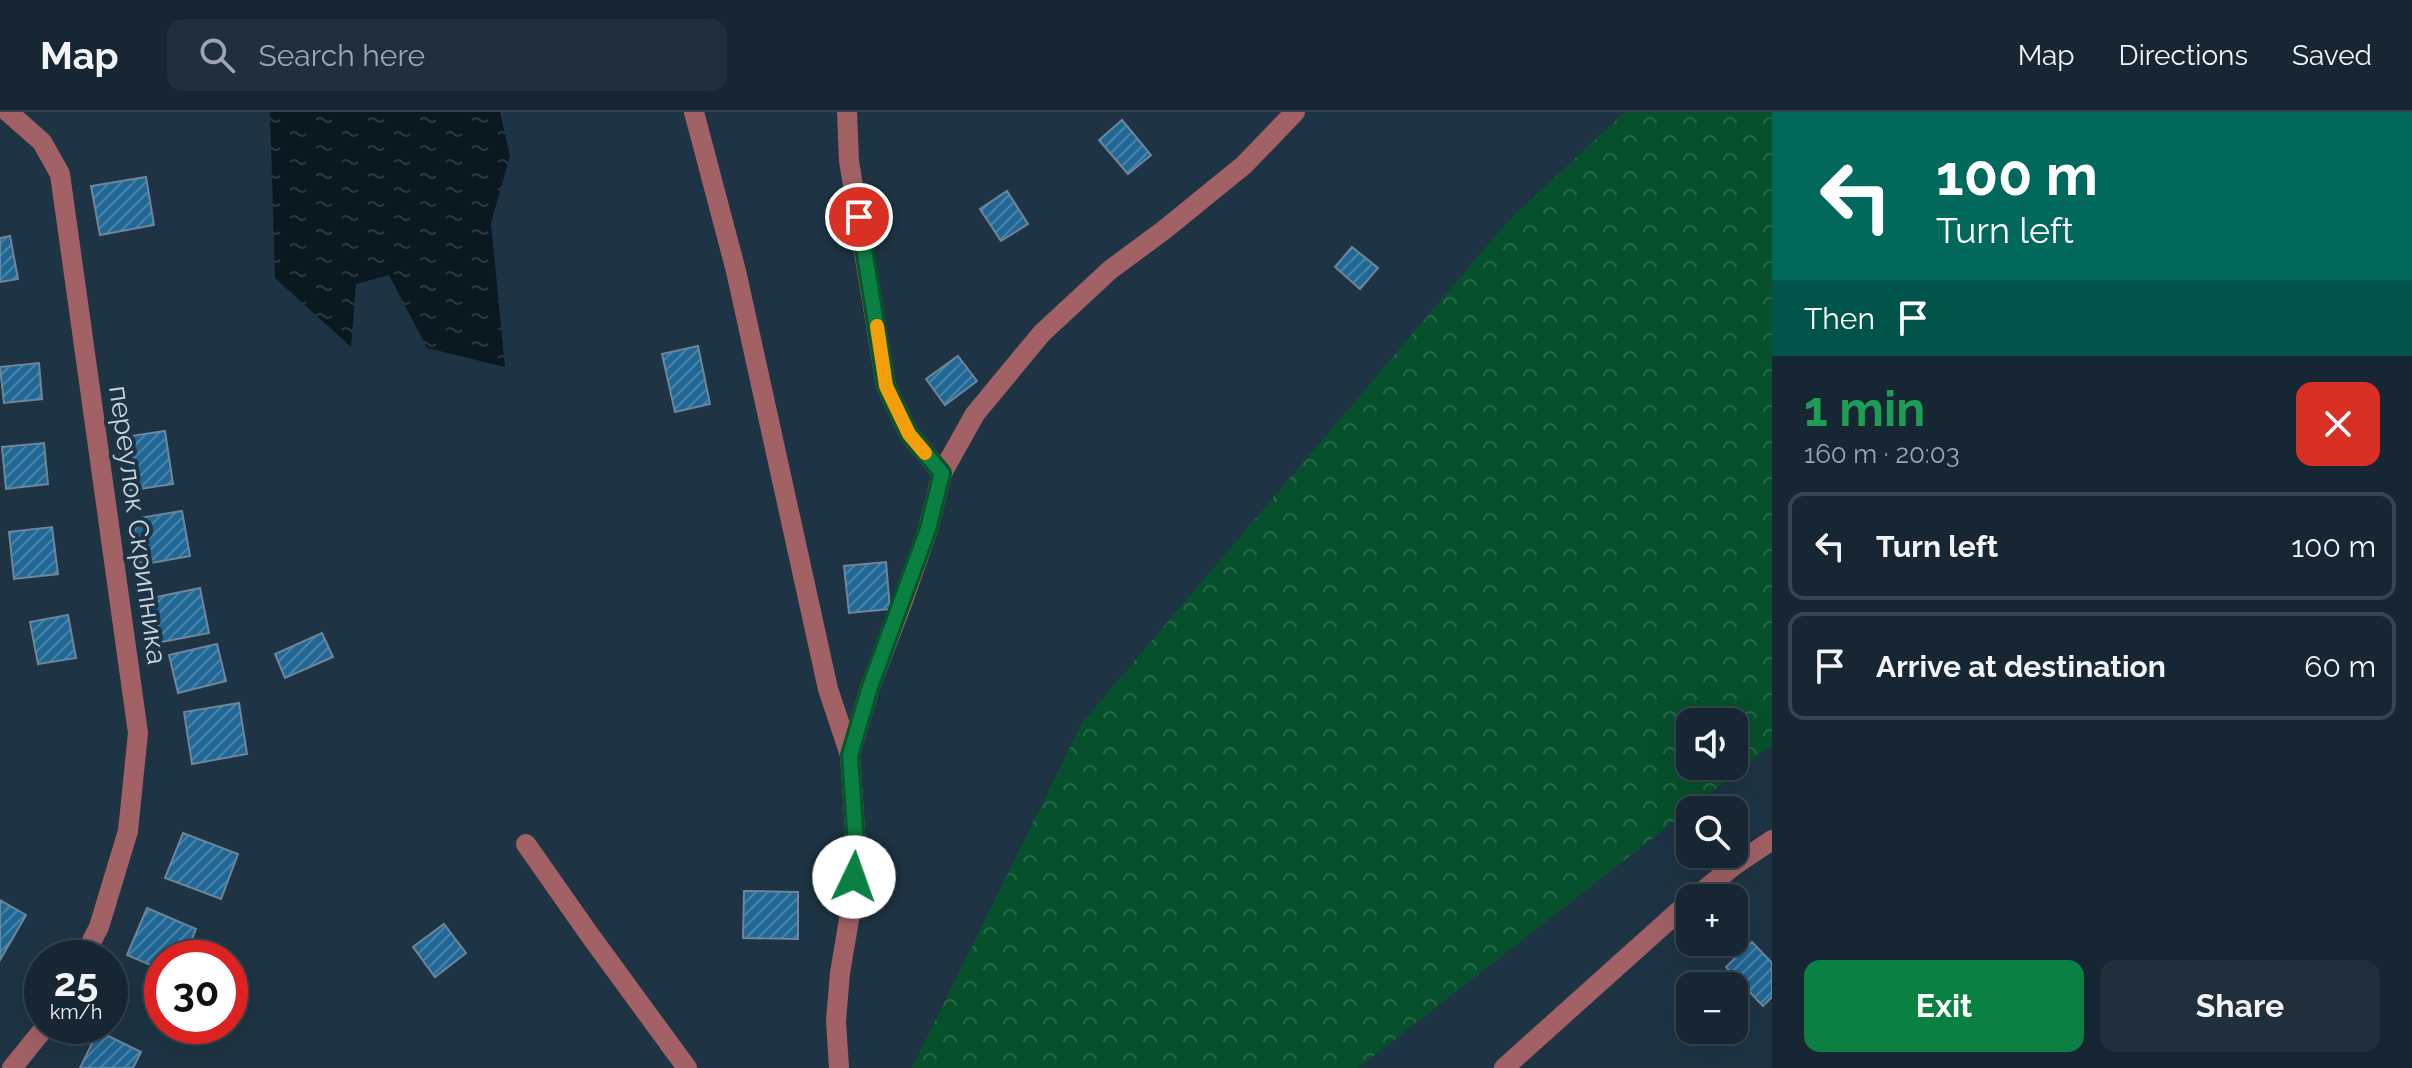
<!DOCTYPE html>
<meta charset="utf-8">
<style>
body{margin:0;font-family:Raleway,sans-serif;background:#1f2f3b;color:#f1f3f6;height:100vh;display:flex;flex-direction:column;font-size:30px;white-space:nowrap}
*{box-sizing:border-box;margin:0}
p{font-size:26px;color:#9ea5ac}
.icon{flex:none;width:44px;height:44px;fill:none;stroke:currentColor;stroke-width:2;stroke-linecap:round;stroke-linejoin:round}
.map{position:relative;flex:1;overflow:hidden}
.drawer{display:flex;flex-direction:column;background:#162733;width:640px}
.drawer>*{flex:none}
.banner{background:#00695c;color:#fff;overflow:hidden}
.buttons{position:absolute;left:1676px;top:596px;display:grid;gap:16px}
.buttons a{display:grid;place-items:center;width:72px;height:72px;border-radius:16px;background:#162733;box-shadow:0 8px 32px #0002,0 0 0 2px #35444e;font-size:40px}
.speed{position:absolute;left:24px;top:828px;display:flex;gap:16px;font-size:40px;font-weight:700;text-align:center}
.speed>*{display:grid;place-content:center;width:104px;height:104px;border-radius:50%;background:#162733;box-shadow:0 8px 32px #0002,0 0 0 2px #35444e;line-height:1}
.speed small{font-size:20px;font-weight:400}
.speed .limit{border:12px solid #d22;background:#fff;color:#111}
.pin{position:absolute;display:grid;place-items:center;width:68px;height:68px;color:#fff;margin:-34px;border:4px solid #fff;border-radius:50%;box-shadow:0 2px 8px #0007}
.me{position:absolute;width:88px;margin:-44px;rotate:3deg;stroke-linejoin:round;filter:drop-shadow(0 0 6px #0008)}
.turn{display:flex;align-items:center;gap:28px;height:168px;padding:0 32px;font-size:36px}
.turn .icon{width:104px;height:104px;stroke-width:2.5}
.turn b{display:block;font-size:56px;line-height:68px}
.then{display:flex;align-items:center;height:76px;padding:0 32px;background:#0003;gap:16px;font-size:30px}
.round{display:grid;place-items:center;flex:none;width:84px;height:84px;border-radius:16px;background:#1f2f3b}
.headline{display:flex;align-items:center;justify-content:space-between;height:136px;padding:0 32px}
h1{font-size:48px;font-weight:700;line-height:60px;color:#1e9e55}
.action{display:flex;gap:16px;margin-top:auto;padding:16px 32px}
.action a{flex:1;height:92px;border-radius:16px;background:#0b8043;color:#fff;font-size:32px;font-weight:700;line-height:92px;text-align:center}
.action a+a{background:#1f2f3b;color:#f1f3f6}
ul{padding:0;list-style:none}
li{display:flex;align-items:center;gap:24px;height:108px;margin:0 16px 12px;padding:0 16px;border:4px solid #35444e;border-radius:16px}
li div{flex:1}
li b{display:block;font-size:30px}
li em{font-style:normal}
header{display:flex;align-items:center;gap:48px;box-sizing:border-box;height:112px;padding:0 40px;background:#162733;border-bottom:2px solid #35444e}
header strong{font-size:38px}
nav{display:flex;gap:44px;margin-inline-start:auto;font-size:28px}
.search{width:560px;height:72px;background:#1f2f3b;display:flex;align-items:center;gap:20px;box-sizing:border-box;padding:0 28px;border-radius:16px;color:#9ea5ac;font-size:30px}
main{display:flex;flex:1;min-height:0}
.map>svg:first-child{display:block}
</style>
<header>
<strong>Map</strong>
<div class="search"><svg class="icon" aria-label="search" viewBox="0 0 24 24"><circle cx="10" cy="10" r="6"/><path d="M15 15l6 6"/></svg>Search here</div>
<nav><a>Map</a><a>Directions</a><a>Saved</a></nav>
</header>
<main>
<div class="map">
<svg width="1772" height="956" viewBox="0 0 1772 956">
<defs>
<pattern id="forest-crowns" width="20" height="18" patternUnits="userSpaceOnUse" patternTransform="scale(2)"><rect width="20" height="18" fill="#07502c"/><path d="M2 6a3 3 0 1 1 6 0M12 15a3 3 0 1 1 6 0" fill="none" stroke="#2a684a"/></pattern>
<pattern id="water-ripples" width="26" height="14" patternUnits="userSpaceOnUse" patternTransform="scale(2)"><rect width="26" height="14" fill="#0a1820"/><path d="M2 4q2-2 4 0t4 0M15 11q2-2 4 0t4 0" fill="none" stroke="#2c3940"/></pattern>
<pattern id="building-hatch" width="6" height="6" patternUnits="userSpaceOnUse" patternTransform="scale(2)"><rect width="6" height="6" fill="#206795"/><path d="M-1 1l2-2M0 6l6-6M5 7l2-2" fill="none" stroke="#4983a8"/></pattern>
</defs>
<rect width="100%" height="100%" fill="#1e3444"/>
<!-- forest -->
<path fill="url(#forest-crowns)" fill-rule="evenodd" d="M1625,0H1772V633L1358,956H912L1082,611L1509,108ZM1690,610H1734V654H1690Z"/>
<!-- water -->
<path fill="url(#water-ripples)" d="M270,0H500L510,44L491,111L505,255L427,236L389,163L356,172L351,235L275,166Z"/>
<!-- building -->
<g fill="url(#building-hatch)" stroke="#6e8699" stroke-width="2">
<path d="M1122,8L1151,43L1128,62L1099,28Z"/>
<path d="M146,65L154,113L100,123L91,74Z"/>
<path d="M1007,79L1028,112L1001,129L980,97Z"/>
<path d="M10,124L18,167L0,170V126Z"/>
<path d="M1352,135L1378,156L1360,177L1335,155Z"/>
<path d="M698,234L710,292L675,300L662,242Z"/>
<path d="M958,244L977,269L945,293L926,267Z"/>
<path d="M39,251L42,287L4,291L0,255Z"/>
<path d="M165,319L173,372L126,379L118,326Z"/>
<path d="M44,331L48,372L6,377L2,335Z"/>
<path d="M182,399L190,444L140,453L133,407Z"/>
<path d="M52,415L58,462L14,467L9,420Z"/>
<path d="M886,450L890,497L849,501L844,454Z"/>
<path d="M200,476L209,521L156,531L147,487Z"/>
<path d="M68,503L76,546L38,552L30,510Z"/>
<path d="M322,521L333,545L285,566L275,542Z"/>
<path d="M217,532L226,569L178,581L169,543Z"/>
<path d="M239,591L247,642L192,652L184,600Z"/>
<path d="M183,721L238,742L221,787L165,766Z"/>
<path d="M744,779L798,780V827L743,826Z"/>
<path d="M0,788L26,803L0,848Z"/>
<path d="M147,796L196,817L184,846H162V858L127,843Z"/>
<path d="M444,812L466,841L435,865L413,835Z"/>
<path d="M1752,830L1772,851V885L1763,894L1726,855Z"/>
<path d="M98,919L141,940L133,956H80Z"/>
</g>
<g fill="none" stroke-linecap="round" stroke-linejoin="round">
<!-- minor -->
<g stroke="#a16165" stroke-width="20">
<path d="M8,0L42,30L60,62L138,621L128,719L99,815L83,846"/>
<path d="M694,0L736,159L828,577L850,643L856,733L851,796L840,861L836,909L839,956"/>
<path d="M847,0L849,49L886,274L909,322L942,361"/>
<path d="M850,643L870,575L903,489L928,417L942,361L975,302L1042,221L1110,158L1164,118L1244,53L1295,0"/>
<path d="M526,732L589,822L687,956"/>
<path d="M1694,786L1735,753L1772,728"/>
<path d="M12,956L46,914"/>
<path d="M1504,956L1690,789"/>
</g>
</g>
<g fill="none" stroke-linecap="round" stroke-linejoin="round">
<defs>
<path id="route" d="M854,765L856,733L850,643L870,575L928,417L942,361L909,322L886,274L859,105"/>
</defs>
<!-- route casing -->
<use href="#route" stroke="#07532c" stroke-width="20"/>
<!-- route -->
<use href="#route" stroke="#0b8043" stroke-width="14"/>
<!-- slow -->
<path stroke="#f59e0b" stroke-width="14" d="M877,214L886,274L909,322L925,341"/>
</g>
<g text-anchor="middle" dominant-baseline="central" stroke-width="8" stroke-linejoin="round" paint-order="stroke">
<!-- street labels -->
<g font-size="28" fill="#c8d4df" stroke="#1e3444">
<text transform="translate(138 413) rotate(82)">переулок Скрипника</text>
</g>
</g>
</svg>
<div class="buttons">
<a><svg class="icon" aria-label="sound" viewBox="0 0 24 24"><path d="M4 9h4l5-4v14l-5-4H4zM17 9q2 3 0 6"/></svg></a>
<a><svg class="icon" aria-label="search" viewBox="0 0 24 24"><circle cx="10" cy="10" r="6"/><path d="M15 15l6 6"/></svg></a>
<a>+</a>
<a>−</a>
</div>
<div class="speed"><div>25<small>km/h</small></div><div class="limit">30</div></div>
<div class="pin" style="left:859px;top:105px;background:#d93025"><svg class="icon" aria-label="arrive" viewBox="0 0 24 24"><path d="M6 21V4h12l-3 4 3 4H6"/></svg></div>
<svg class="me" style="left:854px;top:765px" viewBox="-20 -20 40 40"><circle r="19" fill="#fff"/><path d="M0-13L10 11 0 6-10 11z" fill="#0b8043"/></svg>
</div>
<section class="drawer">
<div class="banner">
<div class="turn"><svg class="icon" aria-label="left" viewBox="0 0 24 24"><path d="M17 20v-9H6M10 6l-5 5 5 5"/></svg><div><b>100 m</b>Turn left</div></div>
<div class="then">Then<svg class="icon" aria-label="arrive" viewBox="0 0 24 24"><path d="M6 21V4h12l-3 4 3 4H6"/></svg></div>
</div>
<div class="headline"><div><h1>1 min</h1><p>160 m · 20:03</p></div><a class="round" style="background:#d93025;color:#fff"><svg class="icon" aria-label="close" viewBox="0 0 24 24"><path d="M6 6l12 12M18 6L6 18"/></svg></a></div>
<ul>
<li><svg class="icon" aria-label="left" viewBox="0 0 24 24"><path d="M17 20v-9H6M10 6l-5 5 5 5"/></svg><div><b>Turn left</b></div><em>100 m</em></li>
<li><svg class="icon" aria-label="arrive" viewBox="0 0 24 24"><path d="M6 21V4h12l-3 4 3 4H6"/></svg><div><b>Arrive at destination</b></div><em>60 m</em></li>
</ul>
<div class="action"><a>Exit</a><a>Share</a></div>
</section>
</main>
